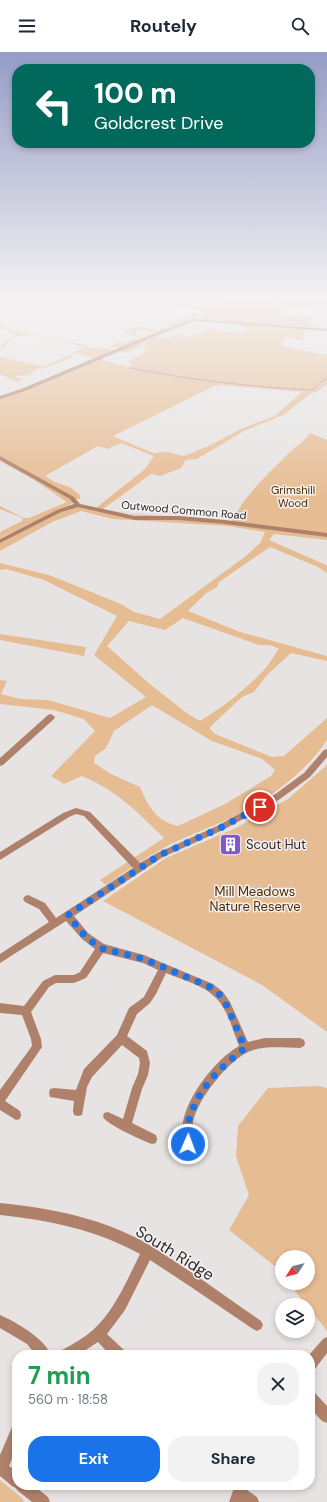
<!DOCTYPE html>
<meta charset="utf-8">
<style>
body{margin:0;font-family:"DM Sans",sans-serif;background:#f2f2f3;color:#1f2937;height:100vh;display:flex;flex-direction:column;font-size:15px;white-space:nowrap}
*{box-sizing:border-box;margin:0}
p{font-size:13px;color:#747a83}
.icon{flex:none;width:22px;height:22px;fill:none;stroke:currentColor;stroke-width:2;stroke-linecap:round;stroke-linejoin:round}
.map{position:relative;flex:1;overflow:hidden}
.sheet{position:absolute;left:12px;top:1298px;width:303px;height:140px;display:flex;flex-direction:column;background:#fff;border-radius:16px;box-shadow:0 2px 6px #0003}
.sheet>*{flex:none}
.top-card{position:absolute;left:12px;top:12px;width:303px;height:84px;border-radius:16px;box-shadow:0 2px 6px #0003;background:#00695c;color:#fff;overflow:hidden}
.needle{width:26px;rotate:234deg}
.tools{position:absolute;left:275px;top:1198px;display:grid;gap:8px}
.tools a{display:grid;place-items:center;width:40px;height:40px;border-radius:50%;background:#fff;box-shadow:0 2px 6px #0003;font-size:20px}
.pin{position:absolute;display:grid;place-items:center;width:34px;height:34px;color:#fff;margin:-17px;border:2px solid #fff;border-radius:50%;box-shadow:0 1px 4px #0007}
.me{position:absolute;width:44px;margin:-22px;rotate:2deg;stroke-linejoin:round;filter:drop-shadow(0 0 3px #0008)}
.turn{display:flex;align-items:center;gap:14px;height:84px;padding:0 16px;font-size:18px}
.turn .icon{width:52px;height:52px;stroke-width:2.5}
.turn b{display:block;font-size:28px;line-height:34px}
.round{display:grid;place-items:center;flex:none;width:42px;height:42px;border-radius:16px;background:#f2f2f3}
.head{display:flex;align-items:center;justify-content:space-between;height:68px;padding:0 16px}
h1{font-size:24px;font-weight:700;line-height:30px;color:#1e9e55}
.primary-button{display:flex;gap:8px;margin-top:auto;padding:8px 16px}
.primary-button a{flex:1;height:46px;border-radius:16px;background:#1a73e8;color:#fff;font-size:16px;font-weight:700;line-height:46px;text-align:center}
.primary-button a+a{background:#f2f2f3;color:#1f2937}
header{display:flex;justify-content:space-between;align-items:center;height:52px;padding:0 16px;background:#fff;font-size:18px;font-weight:700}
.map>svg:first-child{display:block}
</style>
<header><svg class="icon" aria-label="menu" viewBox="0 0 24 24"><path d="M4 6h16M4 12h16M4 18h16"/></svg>Routely<svg class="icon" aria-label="search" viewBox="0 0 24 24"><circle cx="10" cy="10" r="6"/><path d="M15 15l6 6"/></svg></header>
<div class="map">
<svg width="327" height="1450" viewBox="0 0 327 1450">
<rect width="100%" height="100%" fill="#e7e3e3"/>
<!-- green -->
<g fill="#e6bc92" fill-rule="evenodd">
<path d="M115,244C146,244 176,253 207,254C215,255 223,245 232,244L279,249L282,248L284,244H327V256L293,255L291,258V255L279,256L280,263L295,266L297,264L312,265L310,272L316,273L315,276L256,272L311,277L303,278V288L285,285L281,294L327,303V332L317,340L311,341L285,362L244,379L197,407L186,408L181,416L160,424L151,422L103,457L131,462L230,468L140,464L96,456L145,417L154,404L121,391L108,397L98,394L45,424L55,430L70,435L80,443V447H73V451L0,486V480L22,469L23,466L0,457V454L24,466H29L67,450L34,428L0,409V346L99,307L128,315L133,312L128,310L146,300L142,298L148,294L143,293L127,301L119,299L155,283L168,287L178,282L190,285L196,281L201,282L207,277L244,281L249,278L241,272L198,268L205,262L202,260L191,267L154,281L146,278L136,279L137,281L134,282L143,286C130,293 125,297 110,295L117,290L124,291L140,286L124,281L127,277L140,275L158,278L201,259C196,254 187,256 180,255C158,252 137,248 115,244ZM221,333L302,340L275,364L241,377L211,393L184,404L167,400L153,401L113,384L214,334Z"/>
<path d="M0,273L8,277L80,292L97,297L106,296L112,298L100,305L93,306L74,301L70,303L73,305L43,317L39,316L30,322L33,323L15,324L23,328L17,330L0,322V306L2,305L44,315L83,296C67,289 28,279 13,286C8,289 4,295 0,299L3,290L16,283L0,275Z"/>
<path d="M310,381L327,388V488L274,482L269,488L324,512L327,514V521L318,515L270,495L219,530L217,535L205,542L188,559L240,580L327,604V609L291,601L267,623L254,640L242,645L209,676L215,682L272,705L284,704L327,666V688C306,720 267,749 233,765C212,775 191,782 171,792C148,804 127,818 106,833L100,828L164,786C135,758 119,740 82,724L64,732L51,724L95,679L84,667L54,658L0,652V628L7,629L1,642L20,647L48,648L110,666L146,645L94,603L117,564L44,528L6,517L0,518V511L49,523L121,552L134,560L160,567L246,504L260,491L265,480L228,474L113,467L81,459L52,470L0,499V490C25,477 54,457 82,454L124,465L232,469C245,442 269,421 290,400C296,394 305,389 310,381ZM183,566L259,593H270L279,597C273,604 269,614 262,620C244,639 223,655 200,669L188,662L151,633L107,594L129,569L165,578ZM152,653L212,689L262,707L275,718L271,724L225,752L178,774C156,769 148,754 140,735L111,722L94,711L95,704L106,696L114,679Z"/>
<path d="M0,582L86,595L84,604L0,588Z"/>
<path d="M327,713V980L262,933L103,849L166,806L236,776L288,747Z"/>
<path d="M319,1034L327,1036V1279L308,1255V1253H306L289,1231H308V1205H282V1223L276,1215L229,1178L249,1143L236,1104L238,1074L268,1036Z"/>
<path d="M0,1428L23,1447L24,1450H0Z"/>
</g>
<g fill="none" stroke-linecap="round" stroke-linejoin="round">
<!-- stream -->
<path stroke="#b97794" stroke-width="1" d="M130,316C191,328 251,335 313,338L324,327H327"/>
<!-- minor -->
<g fill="#b0816a" fill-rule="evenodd">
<path d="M194,267L327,277V279L194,269L156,284L25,339L0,347V344L21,337L152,282Z"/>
<path d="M0,404L74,445L80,452L135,464H179L225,468L327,481V485L225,472L179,468H135L78,455L61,460L0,491V487L57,458L74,452L70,447L0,408Z"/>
<path d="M51,662L55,665L54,667L3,713L0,714V706L48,663Z"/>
<path d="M327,697V705L310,725L280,747L223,778L163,805L74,864L88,881L104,892L144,903L213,932L223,940L230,950L248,990L265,986H300L304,988L305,991L304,994L300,996C284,996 264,993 248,1000C228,1009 197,1048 193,1070C192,1081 193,1093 193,1104L191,1108L187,1110L183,1108L181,1104C182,1093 181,1081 183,1070C188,1043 216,1007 239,994C233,979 228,958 216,946C204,933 182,928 166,921L156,942L150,951L137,962L127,984L147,999L150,1011L148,1023L142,1037L132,1071L156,1083L157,1087L156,1091L152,1092C143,1089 106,1072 103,1065L104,1061L108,1060L123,1067L132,1036L138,1022L140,1011L139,1006L122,993L92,1025L87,1035L82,1063L78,1064L74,1063L73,1059L74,1049L50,1045L49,1041L50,1037L54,1036L76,1038L84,1017L117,983L129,956L144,945L158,918L143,911L103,901L86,926L74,931H56L49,935L31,960L41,987L42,995L5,1049L20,1059L21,1063L20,1067L16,1068L0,1058V1038L32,994L31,987L22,963L0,961V951L24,954L43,929L55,923H74L80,920L95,897L82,887L66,869L0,911V902L49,870L39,857L25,850L23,847L25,844L28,843L45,851L56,866L133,816L84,764L76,762L69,765L0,808V800L63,761L76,756L90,760L140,811L157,801L217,774L274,743L304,721L324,698Z"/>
<path d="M0,1151C52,1156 106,1167 151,1194C188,1217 225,1244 261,1269L263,1273L261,1277L257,1279L253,1277L185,1231L150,1208L125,1258L107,1282L124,1298L125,1303H110L98,1290L78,1303H61L62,1298C73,1292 84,1286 93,1278C115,1258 127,1228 140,1202C97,1178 49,1168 0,1163Z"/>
<path d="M0,1263C16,1270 44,1286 51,1303H36L27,1292L0,1276Z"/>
<path d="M327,1285V1301L315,1317L310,1318L309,1303L323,1287Z"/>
<path d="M310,1339L315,1341L327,1354V1371L322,1369L310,1356Z"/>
<path d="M17,1373V1395L9,1414L17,1420V1433H33L48,1445L50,1450H32L17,1438L16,1436L12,1434L0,1424V1403L12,1375Z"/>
<path d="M235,1433H249L247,1438L257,1445L259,1450H229Z"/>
</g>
</g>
<!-- sky -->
<linearGradient id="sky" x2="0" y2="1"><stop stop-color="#959cc6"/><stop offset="0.55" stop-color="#f4f2f2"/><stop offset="1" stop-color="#f4f2f2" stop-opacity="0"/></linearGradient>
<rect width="327" height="447" fill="url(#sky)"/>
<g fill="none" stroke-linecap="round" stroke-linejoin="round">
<!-- route -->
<path stroke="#1a73e8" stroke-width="7" stroke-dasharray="0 12.6" d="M188,1092C188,1085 187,1075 189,1068C198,1036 220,1016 245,996L227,954L220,943L210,935L144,907L100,896L85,884L68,863L160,803L220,776L260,755"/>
</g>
<!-- icons -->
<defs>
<symbol id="building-square" viewBox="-11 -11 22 22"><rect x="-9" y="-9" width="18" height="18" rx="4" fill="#8156cf" stroke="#f5f1f0"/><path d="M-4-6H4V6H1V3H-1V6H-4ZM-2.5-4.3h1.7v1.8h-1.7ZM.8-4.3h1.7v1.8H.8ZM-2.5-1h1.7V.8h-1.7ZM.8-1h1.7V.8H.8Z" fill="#fff"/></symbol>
</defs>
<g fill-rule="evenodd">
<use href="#building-square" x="218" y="780" width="25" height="25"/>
</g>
<g text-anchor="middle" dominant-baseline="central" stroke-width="3" stroke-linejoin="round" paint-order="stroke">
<!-- far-park labels -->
<g font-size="11" fill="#4e2c01" stroke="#f5f1f0">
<text x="293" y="438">Grimshill<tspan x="293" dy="13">Wood</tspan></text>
</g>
<!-- far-street labels -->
<g font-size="11" fill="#2a2928" stroke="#f5f1f0">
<text transform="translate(184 458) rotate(5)">Outwood Common Road</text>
</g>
<!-- poi labels -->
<g font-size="13" fill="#2a2928" stroke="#f5f1f0" text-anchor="start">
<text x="246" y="792">Scout Hut</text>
</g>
<!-- park labels -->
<g font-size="13" fill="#4e2c01" stroke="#f5f1f0">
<text x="255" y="839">Mill Meadows<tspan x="255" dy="15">Nature Reserve</tspan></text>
</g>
<!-- near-street labels -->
<g font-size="16" fill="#2a2928" stroke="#f5f1f0">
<text transform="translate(175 1201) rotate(32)">South Ridge</text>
</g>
</g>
</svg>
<div class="tools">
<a><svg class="needle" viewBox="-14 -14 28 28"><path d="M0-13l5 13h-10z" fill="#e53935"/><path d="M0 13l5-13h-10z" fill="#747a83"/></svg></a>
<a><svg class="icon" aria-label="layers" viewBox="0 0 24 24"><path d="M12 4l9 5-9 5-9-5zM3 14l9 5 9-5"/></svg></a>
</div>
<div class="pin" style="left:260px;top:755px;background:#d93025"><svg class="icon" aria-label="arrive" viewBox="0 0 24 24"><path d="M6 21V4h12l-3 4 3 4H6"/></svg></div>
<svg class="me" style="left:188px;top:1092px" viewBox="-20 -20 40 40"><circle r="17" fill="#1a73e8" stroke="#fff" stroke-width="3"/><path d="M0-11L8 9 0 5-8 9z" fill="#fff"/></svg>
<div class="top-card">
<div class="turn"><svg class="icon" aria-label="left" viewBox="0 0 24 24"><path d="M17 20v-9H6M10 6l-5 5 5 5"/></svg><div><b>100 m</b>Goldcrest Drive</div></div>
</div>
<section class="sheet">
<div class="head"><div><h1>7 min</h1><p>560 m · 18:58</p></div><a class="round"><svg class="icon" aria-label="close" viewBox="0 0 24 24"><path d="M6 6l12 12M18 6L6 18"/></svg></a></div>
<div class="primary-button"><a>Exit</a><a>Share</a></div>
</section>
</div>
